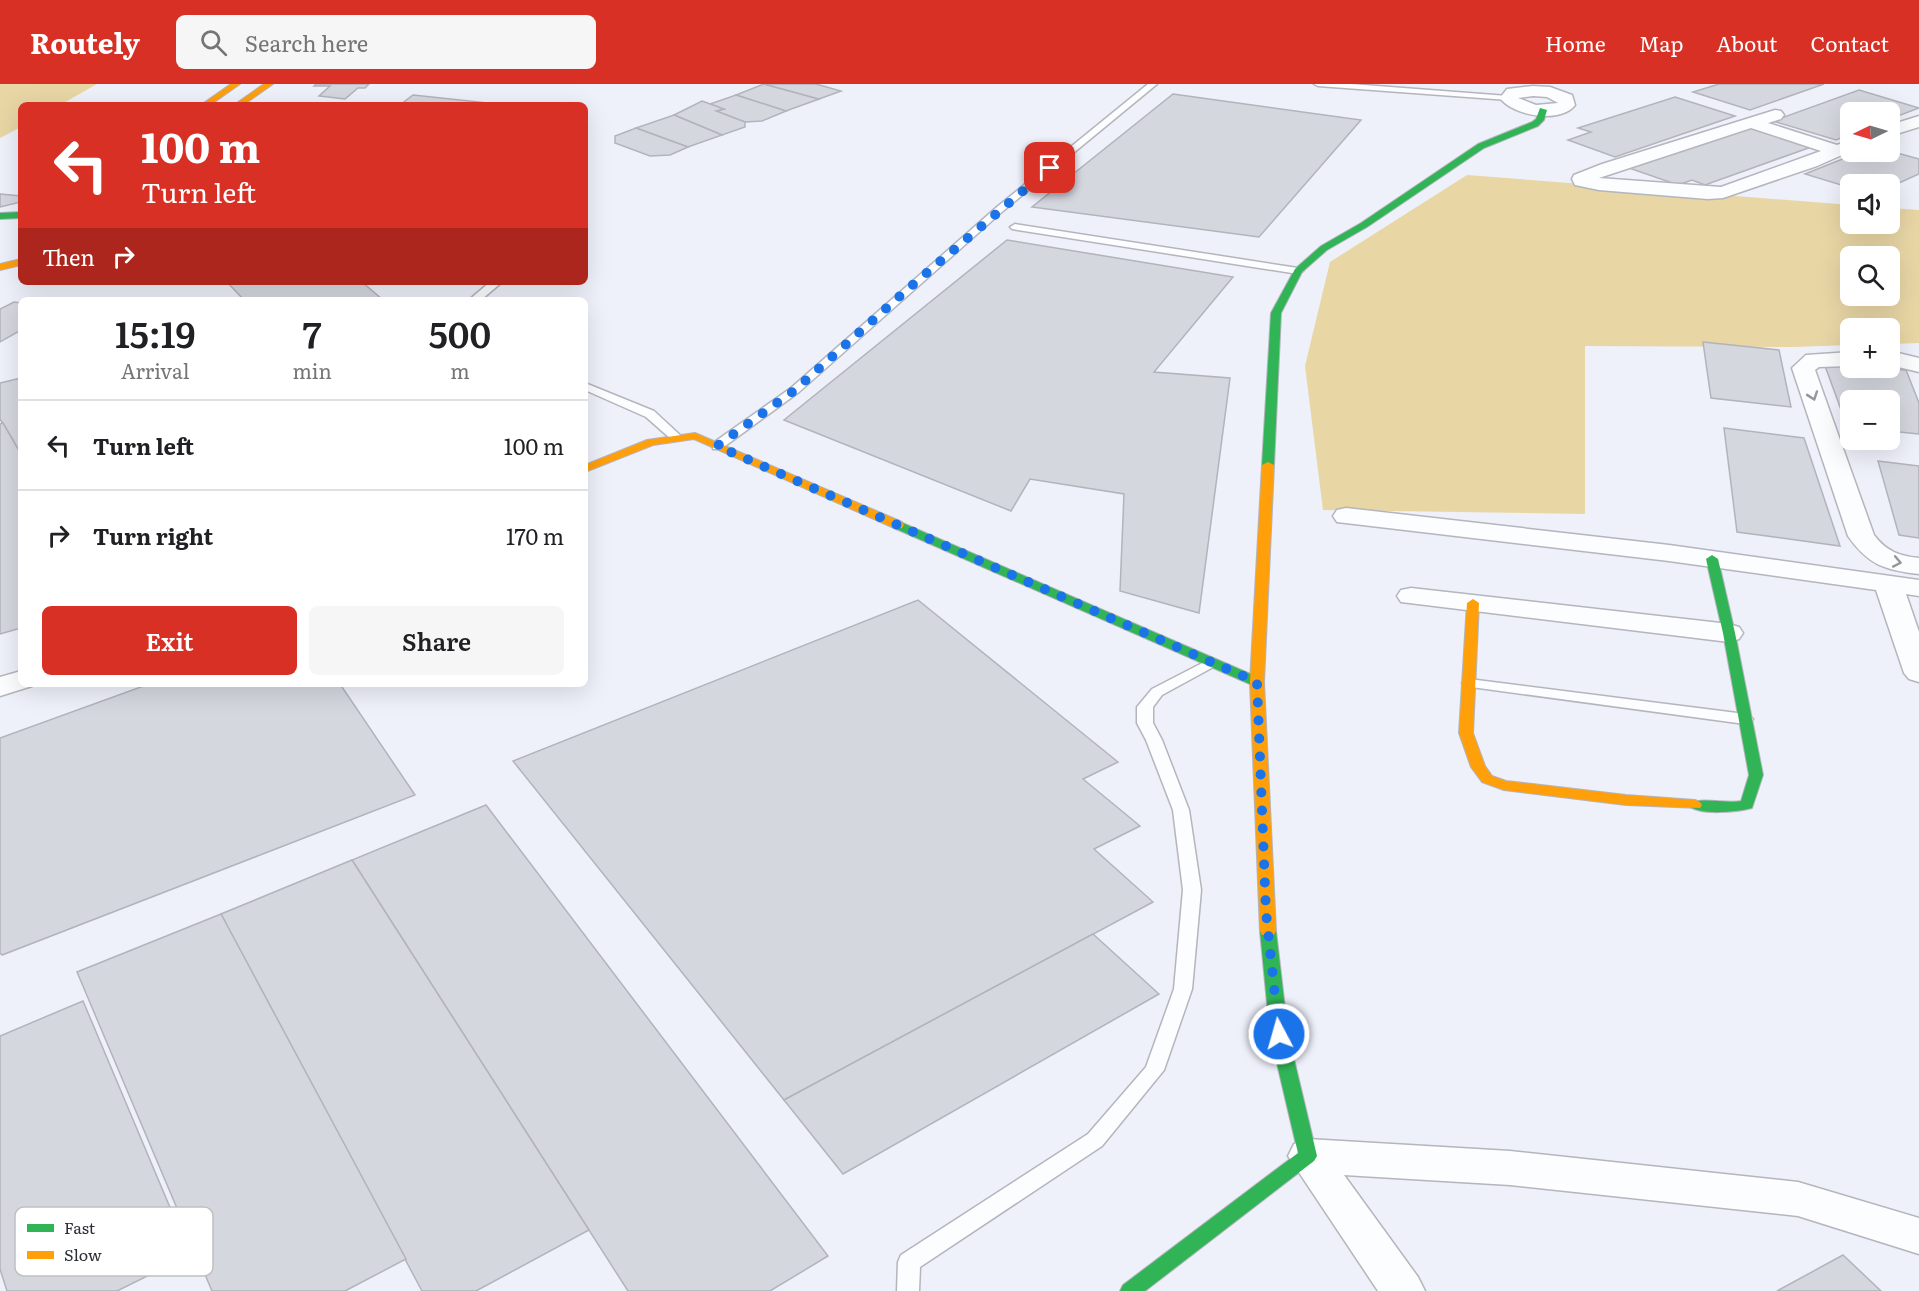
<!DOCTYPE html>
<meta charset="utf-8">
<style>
body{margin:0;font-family:Literata,serif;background:#f6f6f6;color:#202124;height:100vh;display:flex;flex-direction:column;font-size:22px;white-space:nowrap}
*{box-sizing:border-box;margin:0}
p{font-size:20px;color:#757577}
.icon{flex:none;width:33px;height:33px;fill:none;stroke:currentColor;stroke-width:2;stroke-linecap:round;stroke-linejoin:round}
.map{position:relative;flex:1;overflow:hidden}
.drawer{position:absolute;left:18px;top:213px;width:570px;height:390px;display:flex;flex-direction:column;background:#fff;border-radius:9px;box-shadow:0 6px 24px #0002}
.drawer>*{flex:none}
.top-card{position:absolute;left:18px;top:18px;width:570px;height:183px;border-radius:9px;box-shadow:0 6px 24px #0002;background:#d93025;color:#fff;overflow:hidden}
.needle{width:39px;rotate:265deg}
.tools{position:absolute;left:1840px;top:18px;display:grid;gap:12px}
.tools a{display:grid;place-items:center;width:60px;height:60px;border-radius:9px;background:#fff;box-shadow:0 6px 24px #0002;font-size:30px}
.pin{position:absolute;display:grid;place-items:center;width:51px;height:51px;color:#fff;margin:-26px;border-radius:12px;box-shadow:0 3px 9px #0006}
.me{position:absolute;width:66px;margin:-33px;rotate:354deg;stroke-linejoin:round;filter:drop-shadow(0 0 4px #0008)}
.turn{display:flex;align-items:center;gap:21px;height:126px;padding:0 24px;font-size:27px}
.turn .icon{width:78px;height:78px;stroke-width:2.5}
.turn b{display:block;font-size:42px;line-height:51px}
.then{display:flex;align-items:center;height:57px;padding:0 24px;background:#0003;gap:12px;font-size:22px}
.eta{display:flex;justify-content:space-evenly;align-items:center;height:102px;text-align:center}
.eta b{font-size:36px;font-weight:600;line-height:42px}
.button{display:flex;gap:12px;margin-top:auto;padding:12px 24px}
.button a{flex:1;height:69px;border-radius:9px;background:#d93025;color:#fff;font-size:24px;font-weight:600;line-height:69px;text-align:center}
.button a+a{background:#f6f6f6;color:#202124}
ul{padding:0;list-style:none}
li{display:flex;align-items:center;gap:18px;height:90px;padding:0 24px;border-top:2px solid #e0e0e0}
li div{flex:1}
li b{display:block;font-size:22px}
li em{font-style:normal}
header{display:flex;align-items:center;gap:36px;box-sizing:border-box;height:84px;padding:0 30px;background:#d93025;color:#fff}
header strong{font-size:28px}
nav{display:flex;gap:33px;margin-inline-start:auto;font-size:21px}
.search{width:420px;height:54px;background:#f6f6f6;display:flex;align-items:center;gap:15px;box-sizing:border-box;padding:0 21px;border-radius:9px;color:#757577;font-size:22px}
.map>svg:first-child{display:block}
</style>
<header>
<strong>Routely</strong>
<div class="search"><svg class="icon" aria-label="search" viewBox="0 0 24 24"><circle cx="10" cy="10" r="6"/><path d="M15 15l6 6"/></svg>Search here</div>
<nav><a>Home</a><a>Map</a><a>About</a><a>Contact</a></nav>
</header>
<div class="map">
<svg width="1919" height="1207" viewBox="0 0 1919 1207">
<rect width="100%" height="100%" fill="#eef0fa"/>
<!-- green -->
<g fill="#e8d6a5" fill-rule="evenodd">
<path d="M0,0H97L60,21H21V43L0,54Z"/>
<path d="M1467,91L1851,121V140H1890V124L1919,126V259L1890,260V244H1851V261L1793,263L1585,262V430L1323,426L1305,282L1330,178ZM1851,172H1890V212H1851Z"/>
</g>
<!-- building -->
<g fill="#d5d7df" stroke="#b2b3bb" stroke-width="1.5">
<path d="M316,0H369L365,4H358L345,15L319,12L330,2H314Z"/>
<path d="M764,0L819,15L786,27L736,11Z"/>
<path d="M764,0H816L841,7L819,15Z"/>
<path d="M1719,0H1824L1750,26L1693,8Z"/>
<path d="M1859,6L1919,24L1890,35V28H1851V50L1836,56L1773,37Z"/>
<path d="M1173,10L1361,36L1259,153L1032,123Z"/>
<path d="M413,11L497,20L400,21Z"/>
<path d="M736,11L786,27L762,37L745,38L716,27L724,25L710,20Z"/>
<path d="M1675,13L1735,32L1615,73L1568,56L1591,48L1578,44Z"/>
<path d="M702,17L724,25L716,27L745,38V43L722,51L674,31Z"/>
<path d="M674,31L722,51L688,63L636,44Z"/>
<path d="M1752,42L1814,62L1705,101L1692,96L1678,101L1629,84Z"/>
<path d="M636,44L688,63L670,71L650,72L615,59V52Z"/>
<path d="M1890,67L1919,75V90L1890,103V100H1851V104L1805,90L1860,68Z"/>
<path d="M0,110L21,112V118L0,123Z"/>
<path d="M1007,156L1233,193L1154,288L1230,294L1199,529L1120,507L1124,410L1030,395L1011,427L784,336Z"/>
<path d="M227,198H362L383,216H244Z"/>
<path d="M14,218L21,219V246L0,258V225Z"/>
<path d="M1703,258L1779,266L1791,323L1711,314Z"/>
<path d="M1824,279L1851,281V284L1906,286L1919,319V350L1890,347V316H1851V343L1847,342Z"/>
<path d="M21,294V370L0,335V299Z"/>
<path d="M3,339L21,370V544L0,550V340Z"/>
<path d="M1724,344L1804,354L1840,462L1737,448Z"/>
<path d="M1878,377L1919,382V454L1899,451Z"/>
<path d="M918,516L1118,678L1083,695L1140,742L1094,765L1153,818L784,1016L513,677Z"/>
<path d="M149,600H340L415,711L2,871L0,869V654Z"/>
<path d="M486,721L828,1172L770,1207H628L352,776Z"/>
<path d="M352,776L589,1146L476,1207H422L221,830Z"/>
<path d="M221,830L406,1175L345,1207H212L77,888Z"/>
<path d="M1093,850L1159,910L843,1090L784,1016Z"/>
<path d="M83,917L190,1171L117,1207H7L0,1185V952Z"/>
<path d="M1843,1171L1881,1207H1777Z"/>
</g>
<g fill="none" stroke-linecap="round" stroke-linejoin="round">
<defs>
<g id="lane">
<path d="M1148,0H1157L1003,127L799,308L721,365H713V359L791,304L997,123Z"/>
<path d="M1314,0H1351L1508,12L1512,14L1508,16L1318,2Z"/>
<path d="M1015,140L1298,184L1303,187L1298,190L1012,145L1010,143Z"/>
<path d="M490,198H502L481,216H469Z"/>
<path d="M585,299L654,327L681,352L675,356L671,355L646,333L585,306Z"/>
<path d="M1212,574L1219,578L1217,581L1162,611L1153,623V639L1162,656L1189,726L1201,806L1192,905L1164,986L1102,1062L920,1183L919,1207H897L898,1178L901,1171L1088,1050L1146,983L1174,905L1183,806L1173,726L1146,656L1137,639V623L1152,605Z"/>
<path d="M1469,595L1745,630L1753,635L1745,640L1464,602L1462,599Z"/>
</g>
<g id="street">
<path d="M1533,2L1550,3L1572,11L1575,21C1561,40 1513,32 1500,14L1507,5ZM1533,12L1547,13L1558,19L1536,21L1518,14Z"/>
<path d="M1775,26L1781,27L1784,31L1781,35L1768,39L1837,61L1851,56V67L1817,82L1723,114L1708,115L1599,106L1575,101L1572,95L1574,91L1602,80ZM1751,44L1821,67L1721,103L1599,94Z"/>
<path d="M1919,32V43L1890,52V41Z"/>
<path d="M1890,267L1919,274V288L1890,281Z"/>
<path d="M1851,268V282L1819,283L1815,286L1874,451C1886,467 1899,472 1919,474V490C1885,486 1868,481 1848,452L1792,284L1806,271Z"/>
<path d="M1346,424L1669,461L1919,496V512L1906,510L1919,548V598L1909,595L1904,589L1876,506L1669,477L1337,438L1333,432L1337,426Z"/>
<path d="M1411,504L1729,540L1739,543L1743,549L1739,555L1729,558L1401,518L1397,512L1401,506Z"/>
<path d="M21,587V600H33L32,602L0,612V593Z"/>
<path d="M1308,1055L1510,1067L1798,1098L1919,1134V1170L1798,1132L1510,1101L1344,1091L1418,1193L1425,1207H1378L1288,1072L1294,1060Z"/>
</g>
<g id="fast">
<path d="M1540,24L1547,26L1544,36L1538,42L1484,64L1367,143L1327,166L1302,188L1281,229L1274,381L1272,383H1264L1262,381L1271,229L1295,185L1321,162L1361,139L1478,60L1532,38L1536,35Z"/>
<path d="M21,128V134L0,135V129Z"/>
<path d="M898,437L1262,595L1264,598L1262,601H1252L894,444L892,441Z"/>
<path d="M1712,471L1718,475L1735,549L1763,691L1752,724C1738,728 1698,732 1688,721C1696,712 1727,720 1741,717L1749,691L1723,549L1706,475Z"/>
<path d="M1268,841L1274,843L1276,847L1288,950L1317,1072L1314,1077L1145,1207H1120L1123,1201L1298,1069L1270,950L1260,847L1262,843Z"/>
</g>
<g id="slow">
<path d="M231,0H240L210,21H201Z"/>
<path d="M264,0H273L243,21H234Z"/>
<path d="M21,175V181L0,186V180Z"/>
<path d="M695,349L902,438L904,441L902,444H894L694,355L653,361L585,388V381L647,356Z"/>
<path d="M1268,378L1274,381L1264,598L1276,847L1274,851H1262L1260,847L1250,598L1262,381Z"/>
<path d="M1473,515L1479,519L1473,649L1485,682L1492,692L1506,697L1626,711L1695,716L1700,718L1702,721L1700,724L1626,721L1504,706L1482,698L1471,683L1459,649L1467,519Z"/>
</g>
</defs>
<!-- lane casing -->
<use href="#lane" stroke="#b4b5bd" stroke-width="3"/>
<!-- street casing -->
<use href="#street" stroke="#b4b5bd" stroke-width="3"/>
<!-- fast casing -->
<use href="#fast" stroke="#b4b5bd" stroke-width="2"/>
<!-- slow casing -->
<use href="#slow" stroke="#b4b5bd" stroke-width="2"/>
<!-- lane -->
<use href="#lane" fill="#fcfdfe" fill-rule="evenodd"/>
<!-- street -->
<use href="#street" fill="#fcfdfe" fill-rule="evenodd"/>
<!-- fast -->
<use href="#fast" fill="#30b455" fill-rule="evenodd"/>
<!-- slow -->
<use href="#slow" fill="#ff9f0a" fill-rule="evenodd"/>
</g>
<!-- one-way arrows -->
<defs><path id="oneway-chevron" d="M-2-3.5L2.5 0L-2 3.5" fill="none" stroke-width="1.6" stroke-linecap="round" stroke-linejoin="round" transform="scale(1.5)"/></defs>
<g stroke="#94969a">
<use href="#oneway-chevron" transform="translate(1813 312) rotate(71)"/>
<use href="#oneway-chevron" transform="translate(1897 478) rotate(11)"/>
</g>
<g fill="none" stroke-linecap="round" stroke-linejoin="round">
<!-- route -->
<path stroke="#1a73e8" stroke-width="10" stroke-dasharray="0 18" d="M1050,84L909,204L795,306L717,362L1257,598L1266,828L1279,950"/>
</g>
<!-- legend -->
<rect x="15" y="1123" width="198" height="69" rx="9" fill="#fff" stroke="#c0c0c2" stroke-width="1.5"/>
<rect x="27" y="1140" width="27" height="8" fill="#30b455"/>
<rect x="27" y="1167" width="27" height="8" fill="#ff9f0a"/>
<g font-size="16" fill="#2c2e35">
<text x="64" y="1150">Fast</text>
<text x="64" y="1177">Slow</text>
</g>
</svg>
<div class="tools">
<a><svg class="needle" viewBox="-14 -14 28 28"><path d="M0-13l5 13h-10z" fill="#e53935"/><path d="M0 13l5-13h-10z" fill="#757577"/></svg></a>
<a><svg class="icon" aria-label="sound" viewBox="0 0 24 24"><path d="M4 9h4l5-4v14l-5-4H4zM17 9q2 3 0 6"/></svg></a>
<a><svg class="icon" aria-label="search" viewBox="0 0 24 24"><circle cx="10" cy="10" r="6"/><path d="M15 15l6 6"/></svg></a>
<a>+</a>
<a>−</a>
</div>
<div class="pin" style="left:1050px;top:84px;background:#d93025"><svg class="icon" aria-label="arrive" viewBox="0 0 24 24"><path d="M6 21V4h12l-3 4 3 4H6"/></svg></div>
<svg class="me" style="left:1279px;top:950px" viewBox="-20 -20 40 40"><circle r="17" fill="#1a73e8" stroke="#fff" stroke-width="3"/><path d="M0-11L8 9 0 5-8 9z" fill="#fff"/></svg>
<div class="top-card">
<div class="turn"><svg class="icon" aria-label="left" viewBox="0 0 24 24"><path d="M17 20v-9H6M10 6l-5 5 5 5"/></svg><div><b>100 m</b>Turn left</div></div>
<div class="then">Then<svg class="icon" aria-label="right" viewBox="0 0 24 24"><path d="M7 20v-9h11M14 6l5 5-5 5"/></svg></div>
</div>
<section class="drawer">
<div class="eta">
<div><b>15:19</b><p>Arrival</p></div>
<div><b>7</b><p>min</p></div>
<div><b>500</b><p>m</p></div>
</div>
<ul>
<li><svg class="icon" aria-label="left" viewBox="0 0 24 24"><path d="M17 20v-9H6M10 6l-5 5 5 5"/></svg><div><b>Turn left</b></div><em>100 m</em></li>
<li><svg class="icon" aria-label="right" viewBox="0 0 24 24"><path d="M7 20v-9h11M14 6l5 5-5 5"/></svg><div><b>Turn right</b></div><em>170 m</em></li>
</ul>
<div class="button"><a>Exit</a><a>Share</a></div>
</section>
</div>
